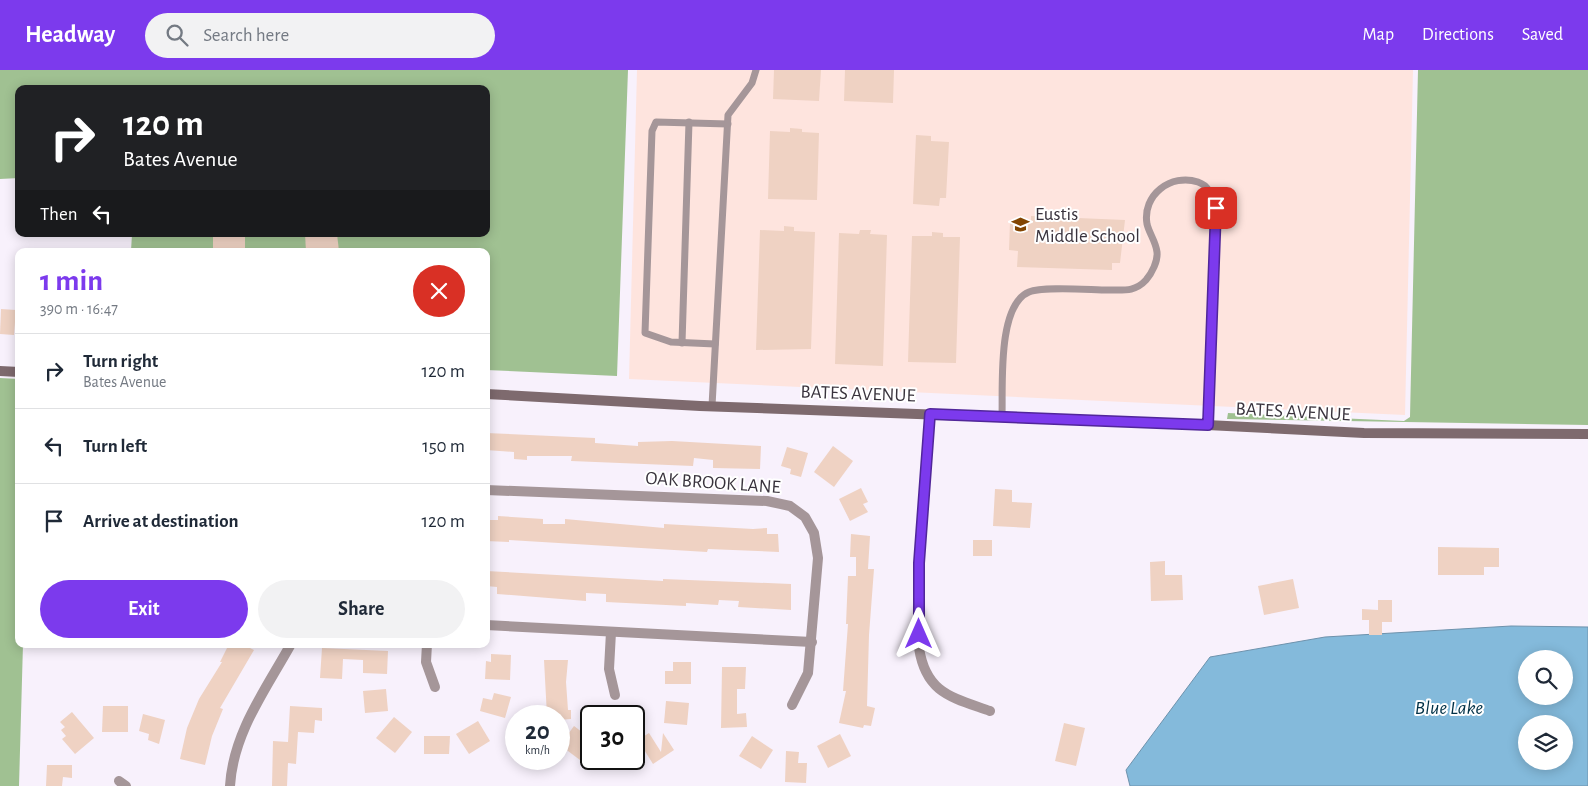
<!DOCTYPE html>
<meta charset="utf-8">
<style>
body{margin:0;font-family:"Alegreya Sans",sans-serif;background:#f2f2f3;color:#1f2937;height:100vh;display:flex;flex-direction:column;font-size:19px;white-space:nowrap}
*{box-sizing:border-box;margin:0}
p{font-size:16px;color:#747a83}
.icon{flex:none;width:28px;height:28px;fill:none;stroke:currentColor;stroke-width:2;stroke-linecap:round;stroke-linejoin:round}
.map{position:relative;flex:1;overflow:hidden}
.details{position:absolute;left:15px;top:178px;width:475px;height:400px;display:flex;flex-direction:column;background:#fff;border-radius:10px;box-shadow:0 2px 12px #0003}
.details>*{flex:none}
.top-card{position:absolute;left:15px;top:15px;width:475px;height:152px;border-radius:10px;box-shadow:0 2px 12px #0003;background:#202124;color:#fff;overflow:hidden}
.tools{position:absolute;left:1518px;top:580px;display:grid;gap:10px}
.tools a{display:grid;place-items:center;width:55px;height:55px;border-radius:50%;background:#fff;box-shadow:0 2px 12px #0003;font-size:25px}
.speed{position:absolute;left:505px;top:635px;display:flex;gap:10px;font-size:25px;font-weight:700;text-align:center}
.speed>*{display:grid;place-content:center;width:65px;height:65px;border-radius:50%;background:#fff;box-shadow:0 2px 12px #0003;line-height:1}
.speed small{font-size:12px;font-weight:400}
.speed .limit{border:2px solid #111;border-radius:8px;background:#fff;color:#111}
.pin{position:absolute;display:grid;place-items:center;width:42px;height:42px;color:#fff;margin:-21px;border-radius:10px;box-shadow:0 2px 8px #0006}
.me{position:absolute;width:55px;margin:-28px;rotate:0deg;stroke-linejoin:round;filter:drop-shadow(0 0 4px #0008)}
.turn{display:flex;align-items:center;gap:18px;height:105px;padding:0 25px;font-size:22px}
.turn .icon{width:65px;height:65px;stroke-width:2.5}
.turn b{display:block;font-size:35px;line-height:42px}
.then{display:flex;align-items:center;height:48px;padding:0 25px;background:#0003;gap:10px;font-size:19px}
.round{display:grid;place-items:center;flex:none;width:52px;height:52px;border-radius:26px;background:#f2f2f3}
.overview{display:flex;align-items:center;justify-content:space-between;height:85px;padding:0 25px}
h1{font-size:30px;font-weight:700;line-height:38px;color:#7c3aed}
.cta{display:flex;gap:10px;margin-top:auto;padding:10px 25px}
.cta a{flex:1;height:58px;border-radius:30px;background:#7c3aed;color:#fff;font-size:20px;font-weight:700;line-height:58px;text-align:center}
.cta a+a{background:#f2f2f3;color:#1f2937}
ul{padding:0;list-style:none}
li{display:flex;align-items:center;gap:15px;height:75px;padding:0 25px;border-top:1px solid #e0e1e3}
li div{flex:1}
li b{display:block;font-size:19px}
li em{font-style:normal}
header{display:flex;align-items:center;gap:30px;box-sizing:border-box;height:70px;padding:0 25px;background:#7c3aed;color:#fff}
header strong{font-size:24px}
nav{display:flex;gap:28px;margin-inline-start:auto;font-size:18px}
.search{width:350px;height:45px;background:#f2f2f3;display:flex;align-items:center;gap:12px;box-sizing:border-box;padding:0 18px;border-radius:28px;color:#747a83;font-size:19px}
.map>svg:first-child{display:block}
</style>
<header>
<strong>Headway</strong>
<div class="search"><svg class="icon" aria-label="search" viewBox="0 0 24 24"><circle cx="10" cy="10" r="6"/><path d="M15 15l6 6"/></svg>Search here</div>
<nav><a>Map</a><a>Directions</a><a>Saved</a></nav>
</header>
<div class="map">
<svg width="1588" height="716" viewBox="0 0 1588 716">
<rect width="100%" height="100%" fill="#f8f1fc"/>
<!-- education -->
<path fill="#fee4de" d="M637,0H1413L1405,345L629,309Z"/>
<!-- forest -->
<g fill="#a0c192">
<path d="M0,0H628L617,306L486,300V181H131L132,164H486V19H19V108L0,109Z"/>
<path d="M1418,0H1588V355L1227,349L1228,343L1404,351L1410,347Z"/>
<path d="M0,308L19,309V574H23L19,716H0Z"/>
</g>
<!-- water -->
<path fill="#84badb" stroke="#6e92ac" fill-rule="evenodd" d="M1511,556L1588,557V716H1130L1126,700L1210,587L1325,567ZM1526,589H1564V626H1526ZM1526,654H1564V691H1526Z"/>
<!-- building -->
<g fill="#efd2c3">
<path d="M774,0H821L819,31L773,29Z"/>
<path d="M845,0H894L893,33L844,31Z"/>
<path d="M790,58L802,59V62L819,63L817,130L768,129L770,61L790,62Z"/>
<path d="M916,65L931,66V71L949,72L946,128H940L939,136L913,134Z"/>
<path d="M1031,146L1125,150L1120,193H1112V200L1017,197L1018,181L1009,180L1010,152L1019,153V149L1031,150Z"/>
<path d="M784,156L794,157V161L815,162L811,279L756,280L760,160L784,161Z"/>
<path d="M860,160H871L870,164L887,165L883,296L835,294L839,163L859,164Z"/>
<path d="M932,162L943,163V167H960L956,293L908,292L912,166H932Z"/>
<rect x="213" y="164" width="32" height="17"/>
<path d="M305,164H337L339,181H306Z"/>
<path d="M1,239L16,240L14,265L0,264Z"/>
<path d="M486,363L595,368V373L638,376V372L672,371L761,376L760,399L713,398V390L694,388L693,396L571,391L572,386H527V390L514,389V382L486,380Z"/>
<path d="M833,376L853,391L834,417L814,402Z"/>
<path d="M787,377L808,383L801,407L790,404L791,399L781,396Z"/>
<path d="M861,418L868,432L863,434L868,442L850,451L839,429Z"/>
<path d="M995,419L1012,420V432L1032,433L1030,458L993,456Z"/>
<path d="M498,446L543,449V454H565V449L664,458V454L753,459L767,458V464H778L779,482L708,479L707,482L509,470V472L486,471L487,450H498Z"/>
<path d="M851,464L870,466L868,499H874L869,565L867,636L875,638L871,656L864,655L863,658L839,653L846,621H843L848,554H846L848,506H856V487H850Z"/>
<rect x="973" y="470" width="19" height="16"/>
<path d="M1438,477L1499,478V497H1484V505H1438Z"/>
<path d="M1165,491V505H1182L1183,530L1151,531L1150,492Z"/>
<path d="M486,501L663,511V509L791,514V540L738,537L739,531L719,530L718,535L686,533V536L606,532V524L586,523V531L497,524V517L486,516Z"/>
<path d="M1293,509L1299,538L1264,545L1258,516Z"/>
<path d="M1378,530H1392V552H1382V565H1369V550H1362V539L1378,540Z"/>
<path d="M229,574H242L254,580L220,638L223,639L212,666L205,695L180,689L187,658L199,629L222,592H220Z"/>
<path d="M322,578L388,581L387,604L363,603V590L343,589L342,609L320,608Z"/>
<path d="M491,584L511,585L510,610L485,609L486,591L491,592Z"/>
<path d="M544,590H568L566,612L568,640H571V649L559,650V646H547Z"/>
<path d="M673,592H691V614H665V601H673Z"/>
<path d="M722,597H746L745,619H737V644L746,643L747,657L721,658Z"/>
<path d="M386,619L388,641L365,643L363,621Z"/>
<path d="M494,623L511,627L505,648L480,641L483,628L492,630Z"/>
<path d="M666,631L689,633L687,655L664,653Z"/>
<path d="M103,636H128V662H102Z"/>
<path d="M290,636L322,638V651L315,650L314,663L298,662L296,694L288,693L287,716H272L273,671L288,672Z"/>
<path d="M72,642L94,668L75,684L62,669L66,666L61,660L65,657L60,652Z"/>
<path d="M143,644L165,650L159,674L148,670L149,664L139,661Z"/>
<path d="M394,647L412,662L395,683L376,668Z"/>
<path d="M478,651L490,671L469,684L456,664Z"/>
<path d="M1064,653L1085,658L1076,696L1055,691Z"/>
<path d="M574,656L591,669V675L580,690L560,675Z"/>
<path d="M649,663L661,682L663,663L674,680L653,694L638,670Z"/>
<path d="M840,664L851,686L828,698L817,676Z"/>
<path d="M424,666H450L449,684H424Z"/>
<path d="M752,666L773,680L761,699L739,686Z"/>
<path d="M786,681L799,682L798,693H807L806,713L785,712Z"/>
<path d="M605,689H627V698H604Z"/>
<path d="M47,695H72V708L63,707L62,716H46Z"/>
</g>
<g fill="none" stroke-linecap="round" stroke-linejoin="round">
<!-- lane -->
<g stroke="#a59699" stroke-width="7">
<path d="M682,273L689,52"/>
<path d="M715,274L671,272L645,263L652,61L656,52L728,54"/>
<path d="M712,336L728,45L752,13L756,0"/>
<path d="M1002,347C1003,317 997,235 1029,222C1043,216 1091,220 1108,220C1124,220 1135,222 1146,210C1152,203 1158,191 1157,182C1156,172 1149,163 1147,154C1142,125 1171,103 1198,112C1210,116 1212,127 1216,138L1208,355"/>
</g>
<!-- street -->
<g stroke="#a59699" stroke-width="10">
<path d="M930,344L919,493V578C926,623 951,627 990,641"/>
<path d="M486,420L767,431L790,436L805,447L814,463L818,488L808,603L792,635"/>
<path d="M486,555L812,572"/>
<path d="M611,562L609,599L615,625"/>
<path d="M427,574L426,592L435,617"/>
<path d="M119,711L126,716"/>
<path d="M230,716C233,663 266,619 291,574"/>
</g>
<!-- secondary -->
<g stroke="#7e6a6e" stroke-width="10">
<path d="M0,301L19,302"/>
<path d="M486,324L700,336L1187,354L1364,363L1588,364"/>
</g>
</g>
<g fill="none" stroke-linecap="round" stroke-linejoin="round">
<defs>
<path id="route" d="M919,564V493L930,344L1208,355L1216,138"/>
</defs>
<!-- route casing -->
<use href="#route" stroke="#51269a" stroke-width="12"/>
<!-- route -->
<use href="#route" stroke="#7c3aed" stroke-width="9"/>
</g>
<!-- icons -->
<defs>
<symbol id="school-bare" viewBox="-9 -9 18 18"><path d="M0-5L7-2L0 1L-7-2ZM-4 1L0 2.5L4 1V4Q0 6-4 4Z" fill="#824501" stroke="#fff" stroke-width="2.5" paint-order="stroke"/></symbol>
</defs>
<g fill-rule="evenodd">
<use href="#school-bare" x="1008" y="142" width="25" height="25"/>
</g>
<g text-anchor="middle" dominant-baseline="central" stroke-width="4" stroke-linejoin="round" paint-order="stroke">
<!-- poi labels -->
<g font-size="19" fill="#39333d" stroke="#fff" text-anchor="start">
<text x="1035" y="144">Eustis<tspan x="1035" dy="22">Middle School</tspan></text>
</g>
<!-- street labels -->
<g font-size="19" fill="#39333d" stroke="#fff">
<text transform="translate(858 324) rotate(2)">BATES AVENUE</text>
<text transform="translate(1293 342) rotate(3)">BATES AVENUE</text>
<text transform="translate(713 413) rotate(4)">OAK BROOK LANE</text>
</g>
<!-- water labels -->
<g font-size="20" font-style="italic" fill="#013147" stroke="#fff">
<text x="1449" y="638">Blue Lake</text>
</g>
</g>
</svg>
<div class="tools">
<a><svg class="icon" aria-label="search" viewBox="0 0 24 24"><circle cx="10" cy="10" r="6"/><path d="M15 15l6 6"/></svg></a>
<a><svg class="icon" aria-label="layers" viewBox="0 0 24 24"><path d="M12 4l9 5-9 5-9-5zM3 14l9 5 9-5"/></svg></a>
</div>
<div class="speed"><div>20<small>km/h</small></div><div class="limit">30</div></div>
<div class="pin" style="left:1216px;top:138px;background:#d93025"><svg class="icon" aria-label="arrive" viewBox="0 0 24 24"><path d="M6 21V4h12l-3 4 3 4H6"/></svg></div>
<svg class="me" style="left:919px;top:564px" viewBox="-20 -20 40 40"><path d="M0-17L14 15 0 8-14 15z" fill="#7c3aed" stroke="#fff" stroke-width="4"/></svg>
<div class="top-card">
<div class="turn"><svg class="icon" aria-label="right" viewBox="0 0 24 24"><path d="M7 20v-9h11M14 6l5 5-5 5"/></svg><div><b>120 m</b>Bates Avenue</div></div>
<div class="then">Then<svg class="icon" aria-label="left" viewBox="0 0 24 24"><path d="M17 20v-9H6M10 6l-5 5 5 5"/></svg></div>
</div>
<section class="details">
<div class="overview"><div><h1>1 min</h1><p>390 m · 16:47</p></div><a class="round" style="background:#d93025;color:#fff"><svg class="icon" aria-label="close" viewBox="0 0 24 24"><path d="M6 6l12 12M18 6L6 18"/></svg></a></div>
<ul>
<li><svg class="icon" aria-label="right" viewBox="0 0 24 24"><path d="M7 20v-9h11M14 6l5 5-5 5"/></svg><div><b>Turn right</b><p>Bates Avenue</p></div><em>120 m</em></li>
<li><svg class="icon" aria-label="left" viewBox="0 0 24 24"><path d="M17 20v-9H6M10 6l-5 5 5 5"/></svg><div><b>Turn left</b></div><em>150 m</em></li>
<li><svg class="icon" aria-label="arrive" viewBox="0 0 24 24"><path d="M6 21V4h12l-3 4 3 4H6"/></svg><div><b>Arrive at destination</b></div><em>120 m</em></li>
</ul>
<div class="cta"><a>Exit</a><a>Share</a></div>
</section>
</div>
